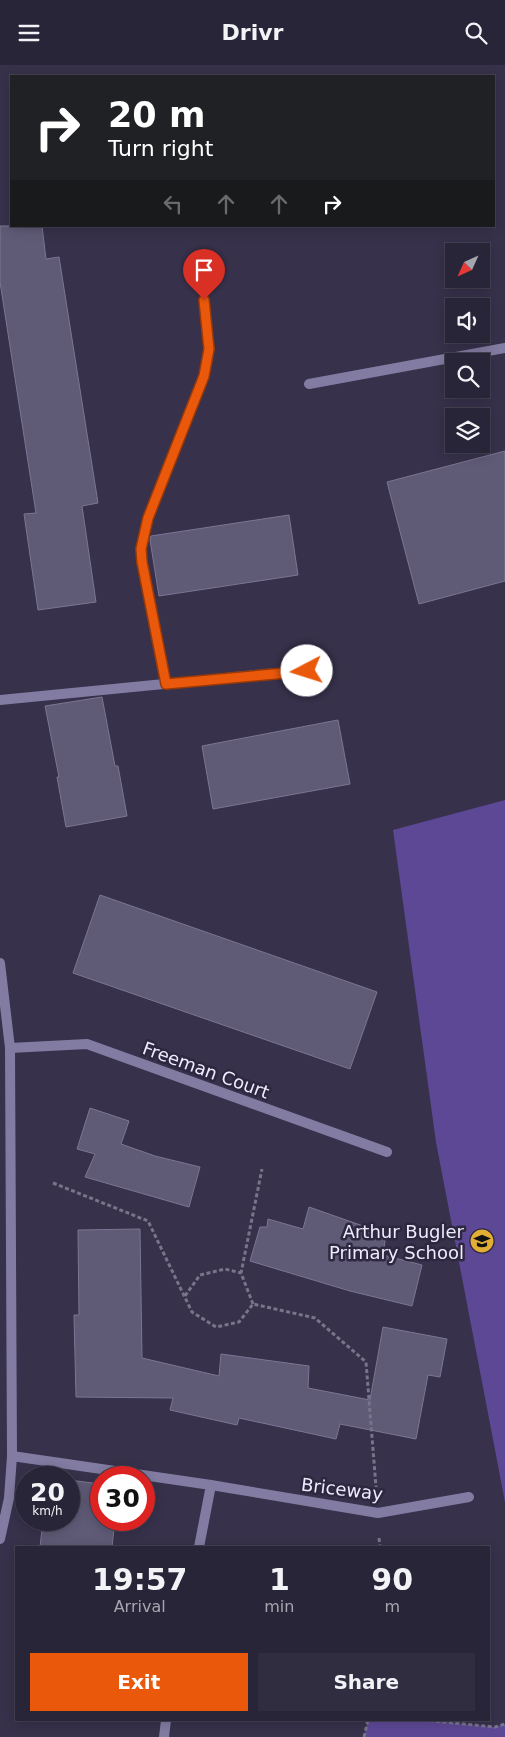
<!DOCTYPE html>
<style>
body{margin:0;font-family:"DejaVu Sans",sans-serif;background:#312d40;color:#f1f3f6;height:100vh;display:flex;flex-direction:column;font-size:19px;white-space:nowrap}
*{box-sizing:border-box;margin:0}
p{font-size:16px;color:#a5a5ae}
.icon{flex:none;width:28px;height:28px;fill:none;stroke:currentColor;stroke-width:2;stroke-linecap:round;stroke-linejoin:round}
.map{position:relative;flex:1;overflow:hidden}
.side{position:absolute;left:15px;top:1481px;width:475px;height:175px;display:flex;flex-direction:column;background:#292538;border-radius:0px;box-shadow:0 2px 12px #0003,0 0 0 1px #454253}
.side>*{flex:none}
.hud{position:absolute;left:10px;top:10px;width:485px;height:152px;border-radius:0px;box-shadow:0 2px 12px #0003,0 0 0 1px #454253;background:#202124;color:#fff;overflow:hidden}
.needle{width:32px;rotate:225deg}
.buttons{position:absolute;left:445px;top:178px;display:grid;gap:10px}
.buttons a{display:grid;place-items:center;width:45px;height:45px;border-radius:0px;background:#292538;box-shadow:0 2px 12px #0003,0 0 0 1px #454253;font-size:25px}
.speed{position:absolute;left:15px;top:1401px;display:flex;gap:10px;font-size:25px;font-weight:700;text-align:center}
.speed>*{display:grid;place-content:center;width:65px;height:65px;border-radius:50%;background:#292538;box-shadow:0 2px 12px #0003,0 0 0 1px #454253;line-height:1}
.speed small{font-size:12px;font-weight:400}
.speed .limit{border:8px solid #d22;background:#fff;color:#111}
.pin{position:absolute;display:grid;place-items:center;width:42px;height:42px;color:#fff;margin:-51px -21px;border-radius:50% 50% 50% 0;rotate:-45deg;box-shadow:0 0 5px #0007}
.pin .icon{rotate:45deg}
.me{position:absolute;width:55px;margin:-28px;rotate:265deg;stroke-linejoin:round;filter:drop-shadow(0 0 4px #0008)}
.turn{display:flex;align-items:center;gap:18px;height:105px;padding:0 15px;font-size:22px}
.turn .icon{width:65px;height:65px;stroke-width:2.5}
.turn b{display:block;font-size:35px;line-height:42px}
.lanes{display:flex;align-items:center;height:48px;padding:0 15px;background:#0003;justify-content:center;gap:25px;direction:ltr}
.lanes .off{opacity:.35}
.eta{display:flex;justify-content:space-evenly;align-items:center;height:85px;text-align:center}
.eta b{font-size:30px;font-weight:700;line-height:35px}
.cta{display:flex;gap:10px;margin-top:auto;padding:10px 15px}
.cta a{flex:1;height:58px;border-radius:0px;background:#ea580c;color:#fff;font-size:20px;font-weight:700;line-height:58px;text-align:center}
.cta a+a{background:#312d40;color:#f1f3f6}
header{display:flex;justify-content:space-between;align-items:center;height:65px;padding:0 15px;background:#292538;font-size:22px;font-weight:700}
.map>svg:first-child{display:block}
</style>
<header><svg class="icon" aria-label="menu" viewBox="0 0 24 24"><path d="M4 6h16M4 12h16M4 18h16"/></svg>Drivr<svg class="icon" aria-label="search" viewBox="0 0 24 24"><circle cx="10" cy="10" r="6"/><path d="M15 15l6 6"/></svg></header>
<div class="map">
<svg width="505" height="1672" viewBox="0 0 505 1672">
<rect width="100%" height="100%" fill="#37314b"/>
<!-- green -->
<g fill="#5d4896">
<path d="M505,735V1437L436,1077L393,765Z"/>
<path d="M368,1655H423L495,1662L505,1659V1672H364Z"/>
</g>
<!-- building -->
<g fill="#5f5a76" stroke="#7c7694">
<path d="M0,161H42L46,194L59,192L98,438L82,441L96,537L38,545L24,449L36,448L0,217Z"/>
<path d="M505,386V516L419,539L387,417Z"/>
<path d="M289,450L298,510L159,531L150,475L151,471Z"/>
<path d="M102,632L115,701H118L127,751L66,762L57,712H59L45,641Z"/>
<path d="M338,655L350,719L213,744L202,681Z"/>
<path d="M100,830L377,927L350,1004L73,908Z"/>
<path d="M90,1043L129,1056L121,1079L155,1091L200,1102L189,1142L85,1112L95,1089L77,1084Z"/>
<path d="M309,1142L386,1169L383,1190L422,1200L412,1241L350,1226L250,1196L260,1162H267L268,1154L303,1164Z"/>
<path d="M140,1164L142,1293L219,1311L221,1289L309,1301L308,1323L370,1335L383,1262L447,1274L440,1312L428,1310L416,1374L340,1359L336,1374L239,1353L237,1360L170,1345L173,1333L76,1332L74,1250H79L78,1165Z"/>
<path d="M69,1415L101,1419V1455H115L112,1482H40L43,1455H69Z"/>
</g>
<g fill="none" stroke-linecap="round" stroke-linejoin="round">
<!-- path -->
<g stroke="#78748a" stroke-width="3" stroke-dasharray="4 2.5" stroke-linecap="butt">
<path d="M53,1118L148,1156L192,1247L216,1262L239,1257L253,1239L315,1253L366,1297L376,1422"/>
<path d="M185,1231L200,1210L225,1204L241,1208"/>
<path d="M253,1239L241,1208L262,1104"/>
<path d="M379,1473L380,1482"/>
<path d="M423,1655L495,1662L505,1659"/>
<path d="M364,1672L368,1655"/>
</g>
<!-- lane -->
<g stroke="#837ca2" stroke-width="10">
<path d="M309,319L505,283"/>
<path d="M166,619L142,497L141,484L148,453L204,311L209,283L204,235"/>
</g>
<!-- street -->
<g stroke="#837ca2" stroke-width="10">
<path d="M0,635L307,605"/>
<path d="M0,898L10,983L12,1391L9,1433L0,1474"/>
<path d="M10,983L87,979L387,1087"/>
<path d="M12,1391L211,1420L378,1448L469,1432"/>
<path d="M199,1482L211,1420"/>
<path d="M164,1672L166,1655"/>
</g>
</g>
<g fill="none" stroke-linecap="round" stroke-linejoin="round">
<defs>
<path id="route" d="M204,235L209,284L204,311L148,453L141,484L142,497L166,619L307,606"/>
</defs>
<!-- route casing -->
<use href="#route" stroke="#983908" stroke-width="12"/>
<!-- route -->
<use href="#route" stroke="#ea580c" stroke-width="9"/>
</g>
<!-- icons -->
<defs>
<symbol id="school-disc" viewBox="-11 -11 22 22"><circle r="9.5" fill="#e3ae35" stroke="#2d2740"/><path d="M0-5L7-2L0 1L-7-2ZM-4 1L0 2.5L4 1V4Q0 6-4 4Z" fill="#111"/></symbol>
</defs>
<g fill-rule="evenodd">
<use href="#school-disc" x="468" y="1162" width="28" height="28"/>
</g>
<g text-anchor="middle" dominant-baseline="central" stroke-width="5" stroke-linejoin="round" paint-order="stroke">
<!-- street labels -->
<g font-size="18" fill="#eeecfc" stroke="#2d2740">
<text transform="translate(206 1005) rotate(20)">Freeman Court</text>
<text transform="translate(342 1424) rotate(7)">Briceway</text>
</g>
<!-- poi labels -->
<g font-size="18" fill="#eeecfc" stroke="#2d2740" text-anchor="end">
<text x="464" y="1166">Arthur Bugler<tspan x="464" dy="21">Primary School</tspan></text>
</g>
</g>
</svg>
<div class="buttons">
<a><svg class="needle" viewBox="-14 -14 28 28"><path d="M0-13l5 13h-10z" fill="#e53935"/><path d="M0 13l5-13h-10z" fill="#a5a5ae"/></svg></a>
<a><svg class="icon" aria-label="sound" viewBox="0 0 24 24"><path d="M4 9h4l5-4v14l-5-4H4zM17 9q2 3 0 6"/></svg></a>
<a><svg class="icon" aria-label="search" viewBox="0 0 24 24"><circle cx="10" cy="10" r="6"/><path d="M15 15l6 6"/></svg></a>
<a><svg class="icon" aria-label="layers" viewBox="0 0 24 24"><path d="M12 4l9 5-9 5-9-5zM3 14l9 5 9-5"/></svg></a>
</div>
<div class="speed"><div>20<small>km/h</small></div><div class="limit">30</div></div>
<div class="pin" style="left:204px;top:235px;background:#d93025"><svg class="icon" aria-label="arrive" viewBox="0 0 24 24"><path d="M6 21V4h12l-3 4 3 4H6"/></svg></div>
<svg class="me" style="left:307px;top:606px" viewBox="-20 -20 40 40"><circle r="19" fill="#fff"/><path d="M0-13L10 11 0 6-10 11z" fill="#ea580c"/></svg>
<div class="hud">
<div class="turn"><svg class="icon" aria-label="right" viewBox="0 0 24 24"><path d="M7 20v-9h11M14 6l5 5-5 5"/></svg><div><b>20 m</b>Turn right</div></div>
<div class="lanes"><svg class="icon off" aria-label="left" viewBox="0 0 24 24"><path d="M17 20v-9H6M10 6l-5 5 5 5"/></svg><svg class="icon off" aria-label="ahead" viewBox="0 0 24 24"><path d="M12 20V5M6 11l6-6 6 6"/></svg><svg class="icon off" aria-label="ahead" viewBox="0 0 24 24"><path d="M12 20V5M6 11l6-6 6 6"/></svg><svg class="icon" aria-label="right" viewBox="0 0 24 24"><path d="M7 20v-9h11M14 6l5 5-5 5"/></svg></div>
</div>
<section class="side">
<div class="eta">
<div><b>19:57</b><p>Arrival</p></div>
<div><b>1</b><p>min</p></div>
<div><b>90</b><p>m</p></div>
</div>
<div class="cta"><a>Exit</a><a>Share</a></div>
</section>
</div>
